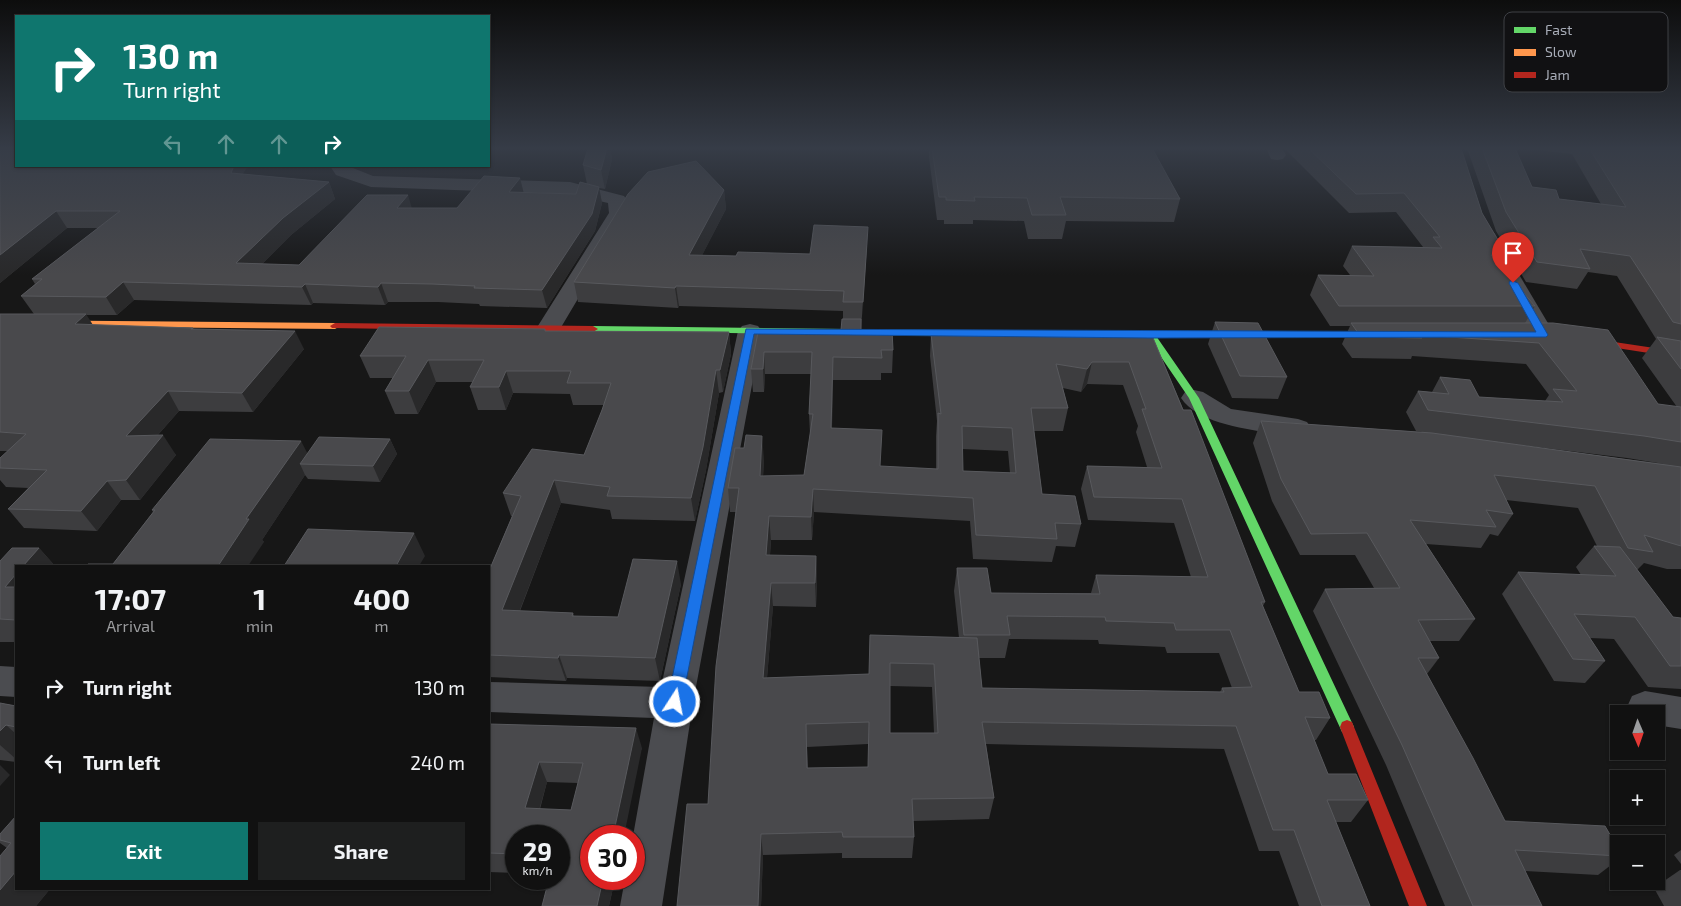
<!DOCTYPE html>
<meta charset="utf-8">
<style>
body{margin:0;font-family:"Exo 2",sans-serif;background:#1e1f1f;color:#f1f3f6;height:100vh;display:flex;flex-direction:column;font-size:19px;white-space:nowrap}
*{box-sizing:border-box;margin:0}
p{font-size:16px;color:#9c9d9f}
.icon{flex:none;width:28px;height:28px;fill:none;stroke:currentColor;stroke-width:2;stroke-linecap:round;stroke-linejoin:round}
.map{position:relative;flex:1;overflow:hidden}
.details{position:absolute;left:15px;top:565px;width:475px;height:325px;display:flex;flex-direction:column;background:#111;border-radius:0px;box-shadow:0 1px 4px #0004,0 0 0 1px #303131}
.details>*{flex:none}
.guide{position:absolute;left:15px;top:15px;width:475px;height:152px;border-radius:0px;box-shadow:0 1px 4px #0004,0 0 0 1px #303131;background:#0f766e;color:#fff;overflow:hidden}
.needle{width:32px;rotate:178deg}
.tools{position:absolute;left:1610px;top:705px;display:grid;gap:10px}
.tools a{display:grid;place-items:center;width:55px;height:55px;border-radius:0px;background:#111;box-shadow:0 1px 4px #0004,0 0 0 1px #303131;font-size:25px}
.speed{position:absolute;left:505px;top:825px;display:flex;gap:10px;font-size:25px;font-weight:700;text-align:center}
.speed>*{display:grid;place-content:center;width:65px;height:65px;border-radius:50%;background:#111;box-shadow:0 1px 4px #0004,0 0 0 1px #303131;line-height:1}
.speed small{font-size:12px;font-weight:400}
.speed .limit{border:8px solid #d22;background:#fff;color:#111}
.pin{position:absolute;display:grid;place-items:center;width:42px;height:42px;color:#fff;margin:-51px -21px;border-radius:50% 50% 50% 0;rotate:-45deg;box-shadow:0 0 5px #0007}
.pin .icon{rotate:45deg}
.me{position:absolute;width:55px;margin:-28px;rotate:11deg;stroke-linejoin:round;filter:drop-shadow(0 0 4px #0008)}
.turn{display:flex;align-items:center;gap:18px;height:105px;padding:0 25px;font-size:22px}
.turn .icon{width:65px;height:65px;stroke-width:2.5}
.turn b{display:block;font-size:35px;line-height:42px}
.lanes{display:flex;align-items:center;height:48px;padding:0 25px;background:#0003;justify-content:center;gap:25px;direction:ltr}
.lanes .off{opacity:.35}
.eta{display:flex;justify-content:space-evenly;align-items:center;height:85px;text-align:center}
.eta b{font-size:30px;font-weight:700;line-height:35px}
.primary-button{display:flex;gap:10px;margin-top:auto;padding:10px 25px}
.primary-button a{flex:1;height:58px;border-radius:0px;background:#0f766e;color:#fff;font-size:20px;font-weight:700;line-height:58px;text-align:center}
.primary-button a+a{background:#1e1f1f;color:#f1f3f6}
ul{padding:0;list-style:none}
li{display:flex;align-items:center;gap:15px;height:75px;padding:0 25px}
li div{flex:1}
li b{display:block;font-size:19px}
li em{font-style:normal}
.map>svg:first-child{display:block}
</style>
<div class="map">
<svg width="1681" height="906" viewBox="0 0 1681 906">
<rect width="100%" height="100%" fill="#171717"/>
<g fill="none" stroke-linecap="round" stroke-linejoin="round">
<!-- street -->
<g fill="#4b4c50" fill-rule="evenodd">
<path d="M1266,148H1282L1286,155L1283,159L1277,160L1271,159Z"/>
<path d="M330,166H348L373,176L570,182L624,196L627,200L629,213L560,329L556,334L548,336L540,334L536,329L609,213L608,203L570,194L371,187L336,175Z"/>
<path d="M1485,228L1492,230L1495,234L1555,335L1551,340L1543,342L1535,340L1531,335L1475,234L1478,230Z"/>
<path d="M750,324L758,326L762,331L693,703L662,906H620L625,879H634L633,836L654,718L489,712V682L661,687L738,331L742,326Z"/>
<path d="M1194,390L1203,392L1231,409L1298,419L1307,422L1311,428L1307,434L1298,437C1265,431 1201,428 1181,398L1185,392Z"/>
<path d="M0,666L16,667V697L0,696Z"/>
<path d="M1645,691L1681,697V729L1656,725V714H1630L1627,707L1632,696Z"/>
</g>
<!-- fast -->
<g fill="#63d668" fill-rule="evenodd">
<path d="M593,326L1015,331L1020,334L1015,337L590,331L588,329Z"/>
<path d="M1151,332L1154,333L1199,398L1354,727L1352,732L1347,734L1342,732L1189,398L1146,335Z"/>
<path d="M1246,332H1383L1388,335L1383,338L1243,337L1241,335Z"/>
</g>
<!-- slow -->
<path fill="#ff974d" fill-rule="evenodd" d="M0,320L335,323L340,326L335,329L0,326Z"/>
<!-- jam -->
<g fill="#b3261e" fill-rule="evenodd">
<path d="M335,323L593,326L598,329L593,332L332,328L330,326Z"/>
<path d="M1015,331L1246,332L1251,335L1246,338L1012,336L1010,334L1012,332Z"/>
<path d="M1581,337L1681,352V358L1578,342L1576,340L1578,338Z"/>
<path d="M1347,720L1352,722L1354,727L1427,906H1409L1340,727L1342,722Z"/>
</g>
</g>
<!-- wall -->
<g fill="#3d3d3f" fill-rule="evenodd">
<path d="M0,148L16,166H248L243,173V174L329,182L335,199L291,235L262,264L299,265L412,208H457L520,178L523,192L576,194L587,184L583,165L588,148H610L612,159L605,189L599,188L602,203L595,231L547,308L480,306L479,304L438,302H388L385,305L313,303L311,305L134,300L117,315H86L92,325L193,328L194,329L304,349L253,412L179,411L157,436L176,455L140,500H121L97,531L24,528L8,509L28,488L6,487L0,480V458L8,451H0V314H34L21,296L35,284L32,279L98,228H67L0,283Z"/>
<path d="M929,148H1152L1180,199L1174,222L1066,221L1062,239H1028L1024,221L973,220V224H944V220H937L929,157Z"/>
<path d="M1284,148H1461L1482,213L1508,257L1503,268L1535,306L1525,323L1658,404L1677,407L1642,358L1656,339L1617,276L1588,272L1577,289L1526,282L1496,231L1467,148H1515L1532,187L1559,199L1601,204L1572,154L1520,148H1681V569H1667L1644,563L1637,570L1673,617L1681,618V689L1648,687L1614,639L1590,638L1605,661L1585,683L1554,681L1502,594L1518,572L1581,575L1576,567L1594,546H1597L1578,508L1506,500L1513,514L1498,536L1490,534L1481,548L1426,544L1475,619L1459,641H1430L1439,658L1427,674L1505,821L1619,850V859L1598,875L1525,871L1542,906H1445L1386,765L1313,611L1325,589L1374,588L1355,555H1300L1272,501L1253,443L1261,421L1422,432L1416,431L1406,412L1418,391L1432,392L1440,377L1479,397L1545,401L1549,395L1526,364L1412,356L1411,359L1352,358L1342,344L1350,326H1330L1310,295L1318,275H1350L1343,266L1352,246L1423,247L1396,212L1349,213ZM1496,442L1627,458L1664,464Z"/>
<path d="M724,190L726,209L702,255L736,256L810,254L867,246L861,330L893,350L892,373H881V380H833L832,428L881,467L936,469V436L937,421L930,356L931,334L1151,333L1265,602L1263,606L1299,692L1330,718L1316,740H1314L1328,774L1368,800L1351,822H1336L1370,906H1299L1279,851H1259L1224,749L986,744L994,798L989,819L913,821L914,837L912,858H842V853L763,855L761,906H677L708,804L736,512H730L728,488L764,459L763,476L804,475L810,434L809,414L811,374H765L764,392H753L751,369L758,332H816L841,330L843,319V311L679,306L678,308L578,302L574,282ZM1087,384L1123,385L1138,426L1136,432L1147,467L1087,466L1081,489L1088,520L1174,523L1191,577L1096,575L1091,593H991L957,568L954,591L959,638L870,635L869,674L767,678L773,606L816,607L817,579L816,556L770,555L771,540H812L814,512L970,521L973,559L1052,562L1056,546L1075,547L1081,524L1042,494L1034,431H1063L1068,408L1063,388L1081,392ZM962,449L1008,451L1010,473L963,471ZM1009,639L1098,640L1099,644L1165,647L1167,653H1219L1232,688H1222L1220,692L982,688L979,658H1005ZM890,686L932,687L934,733H890ZM868,744V767L808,768L807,747Z"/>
<path d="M1215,322L1287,377L1278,399L1232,398L1208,344Z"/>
<path d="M546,331L729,332L731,354L723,392L719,393L706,470L695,521L612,519L610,510L561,503L520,611L573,613L574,616L618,617L681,584L660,681L567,678L566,681L489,677V571L512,516H511L503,493L584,455L604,405H573L570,394L513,393L506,410H478L470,387L473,382H436L418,414H395L385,391L393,378H370L360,356Z"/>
<path d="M390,439L397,454L380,482L308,479L305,475L262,540L264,542L113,564L153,512L152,510L307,453Z"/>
<path d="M39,548L55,566H16V642H0V561Z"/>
<path d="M0,703L16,706V762L0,760Z"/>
<path d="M489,724L642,748L591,879H615L609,906H542L548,883H527L525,879H559V836H516V873L489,872ZM547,782L578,783L571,810L540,809Z"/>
<path d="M16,816L50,889L36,906H0L7,848L0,843V834Z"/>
<path d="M1681,850V864L1674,855Z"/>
<path d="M1680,870H1681V906H1664L1654,888Z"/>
<path d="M142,889H157L155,891Z"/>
</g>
<!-- shaded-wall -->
<g fill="#29292a">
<path d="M607,148H610L612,159L605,189L601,170Z"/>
<path d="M234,166H248L243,173L245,178L231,173Z"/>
<path d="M520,178L524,194L509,192Z"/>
<path d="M329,182L335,199L291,235L245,281L236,263L283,218Z"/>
<path d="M599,187L602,203L595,231L547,308L542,290Z"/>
<path d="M724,190L726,209L692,275L689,255Z"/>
<path d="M408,195L413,212L397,208Z"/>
<path d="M56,211L67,228L0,283V255Z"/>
<path d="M868,227L867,246L862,323L863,302Z"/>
<path d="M123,282L134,300L117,315L106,297Z"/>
<path d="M381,283L388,302L385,305L378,287Z"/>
<path d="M305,284L313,303L311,305L302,287Z"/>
<path d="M676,286L679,306L678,308L675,288Z"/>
<path d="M86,314L98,333L75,324Z"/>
<path d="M295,331L304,349L253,412L242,393Z"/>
<path d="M729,332L731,354L723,392L720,370Z"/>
<path d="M764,352L765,374L764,392L763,369Z"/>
<path d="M833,357V380L831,451V428Z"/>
<path d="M428,360L436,382L418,414L409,391Z"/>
<path d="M1092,362L1087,384L1081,392L1087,369Z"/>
<path d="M716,370L719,393L706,470L695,521L691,498Z"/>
<path d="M506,371L513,393L506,410L499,387Z"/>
<path d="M168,391L179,411L140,455L126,436Z"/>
<path d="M163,435L176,455L140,500L126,480Z"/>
<path d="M762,436L764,459L762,499L760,476Z"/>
<path d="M390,439L397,454L380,482L373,466Z"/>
<path d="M301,441L313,464H300L305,475L262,540L264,542L248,566H218L246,519Z"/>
<path d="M554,480L561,503L511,633L502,610Z"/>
<path d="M107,481L121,500L97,531L81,511Z"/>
<path d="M813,489L814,512L812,540L811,517Z"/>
<path d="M769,516L771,540L768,579L766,555Z"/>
<path d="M414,533L425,556L419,566H396Z"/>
<path d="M39,548L55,566H23Z"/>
<path d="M816,556L817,579L816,607L815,583Z"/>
<path d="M677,561L681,584L660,681L655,658Z"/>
<path d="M16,574V599L5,587Z"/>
<path d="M771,583L773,606L765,701L763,678Z"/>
<path d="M559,655L567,678L566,681L558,658Z"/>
<path d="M6,725L16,734V759L0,745V731Z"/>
<path d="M636,728L642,748L624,836H613Z"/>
<path d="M539,762L547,782L534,828L525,808Z"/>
<path d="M0,765L10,775L0,786Z"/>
<path d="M761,834L763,855L761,906H758Z"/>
<path d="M16,871V889H50L36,906H0V890Z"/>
<path d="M603,879H615L609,906H597Z"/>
</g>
<!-- building -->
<g fill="#49494c" stroke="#58595d" fill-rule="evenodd">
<path d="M0,148H16V166H234L231,173L329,182L283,218L236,263L299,265L367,195H408L397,208H457L484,176L520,178L509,192L576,194L580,182L599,187L592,214L542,290L474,288L475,286L432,284L381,283L378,287L305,284L302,287L123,282L106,297L21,296L42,279H32L120,211H56L0,255Z"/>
<path d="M588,148H607L601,170L583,165Z"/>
<path d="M932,148H1152L1180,199L1060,197L1066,215H1032L1027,198L974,197L975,201L946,200V197H939Z"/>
<path d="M1308,148H1461L1482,213L1508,257L1491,255L1535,306H1339L1318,275L1374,276L1352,246L1442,248L1433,237H1440L1404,193L1356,194Z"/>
<path d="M1482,148H1515L1532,187L1556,190L1559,199L1626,207L1589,148H1680L1681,149V324L1673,322L1630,256L1580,249L1590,269L1537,262L1506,212Z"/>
<path d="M696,161L724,190L689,255L736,256L738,252L810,254L814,225L868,227L863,302H843L844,291L676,286L675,288L574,282L628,194L648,172Z"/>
<path d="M0,314H86L75,324L193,328L191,329L295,331L242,393L168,391L126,436L163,435L126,480L107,481L81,511L8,509L47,470L0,468V458L26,434L0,432Z"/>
<path d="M842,319H861V330H892L893,350H881L882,358L833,357L831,428L882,430L880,466L938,469V413L941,414L931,334L1151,333L1183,410H1191L1265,602H1261L1299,692H1319L1330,718L1305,717L1328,774H1356L1368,800H1327L1370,906H1322L1294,830H1273L1236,726L982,722L994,798L912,799L914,837H843L842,832L761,834L758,906H677L687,804H708L716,666L739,488H728L735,448H744L746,435L762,436L760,476L804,475L813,414H809L812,352H764L763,369H751L758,332H816V330H841ZM1092,362H1129L1146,409H1142L1162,468L1087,466L1094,497L1182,499L1208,577L1096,575L1100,594L991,593L987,568H957L964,635H1010L1007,616L1105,617L1106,621L1174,623L1176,630H1230L1252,687L1222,688L1224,692L982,688L977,638L870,635L869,674L763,678L771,583H815L816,556L766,555L769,516L811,517L813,489L973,498L976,535L1057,539L1055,523L1081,524L1075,496L1042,494L1031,408H1068L1056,364L1087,369ZM962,426L1012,428L1016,473L963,471ZM890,663L934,664L938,733H890ZM869,722L868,767L807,768L806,724Z"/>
<path d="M1215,322L1258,323L1287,377L1240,376Z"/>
<path d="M1351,323H1553L1608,330L1658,404L1681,407V442L1644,436L1428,410L1418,391L1449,394L1440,377L1470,380L1479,397L1563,402L1553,389L1577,391L1539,343L1419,335L1422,338L1361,337Z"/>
<path d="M379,327L545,329V331L729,332L720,370H716L703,447L691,498L607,496L610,487L554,480L502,610L573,613L572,616L618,617L633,559L677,561L655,658L559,655L558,658L489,655V571L521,496L503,493L532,449L584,455L602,410L611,383H567L571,371H506L499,387H470L484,360H428L409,391H385L406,356H360Z"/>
<path d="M1657,337L1681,341V369Z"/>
<path d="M1261,421L1432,433L1681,467V546L1644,535L1653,552L1628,548L1595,486L1494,475L1513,514L1486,510L1496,527L1410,520L1475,619L1418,620L1439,658H1418L1473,758L1505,821L1605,826L1619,850V856L1515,850L1542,906H1473L1402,745L1325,589L1400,588L1367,533L1311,534L1281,479Z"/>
<path d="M319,437L390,439L373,466L300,464Z"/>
<path d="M210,439L301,441L246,519H249L218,566H86L88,564H113L155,510H152Z"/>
<path d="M308,529L414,533L396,566H284Z"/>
<path d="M1594,546L1620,547L1673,617L1681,618V666H1670L1635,617L1574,614L1605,661L1573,659L1518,572L1616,576Z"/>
<path d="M12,548H39L23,566H16V574L5,587H16V620L0,619V561Z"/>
<path d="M0,703L16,706V727L6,725L0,731Z"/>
<path d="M489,724L636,728L613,836H591V879H603L597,906H542L549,879H559V836H516V854L489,853ZM539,762L583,763L571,810L525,808Z"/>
<path d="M16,816V871L0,890V856L11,843L0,840V834Z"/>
</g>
<!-- sky -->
<linearGradient id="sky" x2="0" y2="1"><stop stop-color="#0d0d0d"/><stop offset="0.54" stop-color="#363c47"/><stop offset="1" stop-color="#363c47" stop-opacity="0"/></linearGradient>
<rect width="1681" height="275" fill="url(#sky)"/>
<!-- route -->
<path fill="#1a73e8" stroke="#114b97" d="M1510,281H1513L1518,283L1548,335L1546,337L1151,338L754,334L682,702L680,707L675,709L670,707L667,702L746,329L1536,332L1509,283Z"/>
<!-- legend -->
<rect x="1504" y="12" width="164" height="80" rx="8" fill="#111113" stroke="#3e4045" stroke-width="1"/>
<rect x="1514" y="27" width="22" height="6" fill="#63d668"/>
<rect x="1514" y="49" width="22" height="7" fill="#ff974d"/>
<rect x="1514" y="72" width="22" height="6" fill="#b3261e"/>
<g font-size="14" fill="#a8adb8">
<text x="1545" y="35">Fast</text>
<text x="1545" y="57">Slow</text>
<text x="1545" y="80">Jam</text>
</g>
</svg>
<div class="tools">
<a><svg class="needle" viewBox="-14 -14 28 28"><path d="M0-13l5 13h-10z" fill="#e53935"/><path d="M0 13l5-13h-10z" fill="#9c9d9f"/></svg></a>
<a>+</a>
<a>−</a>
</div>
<div class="speed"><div>29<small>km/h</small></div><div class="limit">30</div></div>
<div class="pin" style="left:1513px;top:283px;background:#d93025"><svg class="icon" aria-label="arrive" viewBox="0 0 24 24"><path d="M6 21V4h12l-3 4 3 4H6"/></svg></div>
<svg class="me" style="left:675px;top:702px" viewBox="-20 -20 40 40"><circle r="17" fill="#1a73e8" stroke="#fff" stroke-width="3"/><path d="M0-11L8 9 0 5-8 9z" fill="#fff"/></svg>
<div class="guide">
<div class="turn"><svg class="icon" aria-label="right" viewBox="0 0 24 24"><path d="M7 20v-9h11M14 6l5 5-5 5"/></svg><div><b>130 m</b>Turn right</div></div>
<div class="lanes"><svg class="icon off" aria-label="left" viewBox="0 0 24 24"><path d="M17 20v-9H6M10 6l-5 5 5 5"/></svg><svg class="icon off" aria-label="ahead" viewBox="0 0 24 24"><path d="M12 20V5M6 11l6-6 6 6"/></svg><svg class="icon off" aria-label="ahead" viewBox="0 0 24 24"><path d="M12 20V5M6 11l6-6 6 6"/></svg><svg class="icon" aria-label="right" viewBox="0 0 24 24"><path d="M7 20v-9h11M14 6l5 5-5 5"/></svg></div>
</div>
<section class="details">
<div class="eta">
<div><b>17:07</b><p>Arrival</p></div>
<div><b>1</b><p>min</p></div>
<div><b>400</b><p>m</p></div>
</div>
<ul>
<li><svg class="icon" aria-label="right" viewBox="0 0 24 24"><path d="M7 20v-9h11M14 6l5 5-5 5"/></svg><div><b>Turn right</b></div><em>130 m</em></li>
<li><svg class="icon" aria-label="left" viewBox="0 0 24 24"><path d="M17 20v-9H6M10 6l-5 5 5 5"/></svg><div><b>Turn left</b></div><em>240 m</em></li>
</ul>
<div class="primary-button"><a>Exit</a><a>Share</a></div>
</section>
</div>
